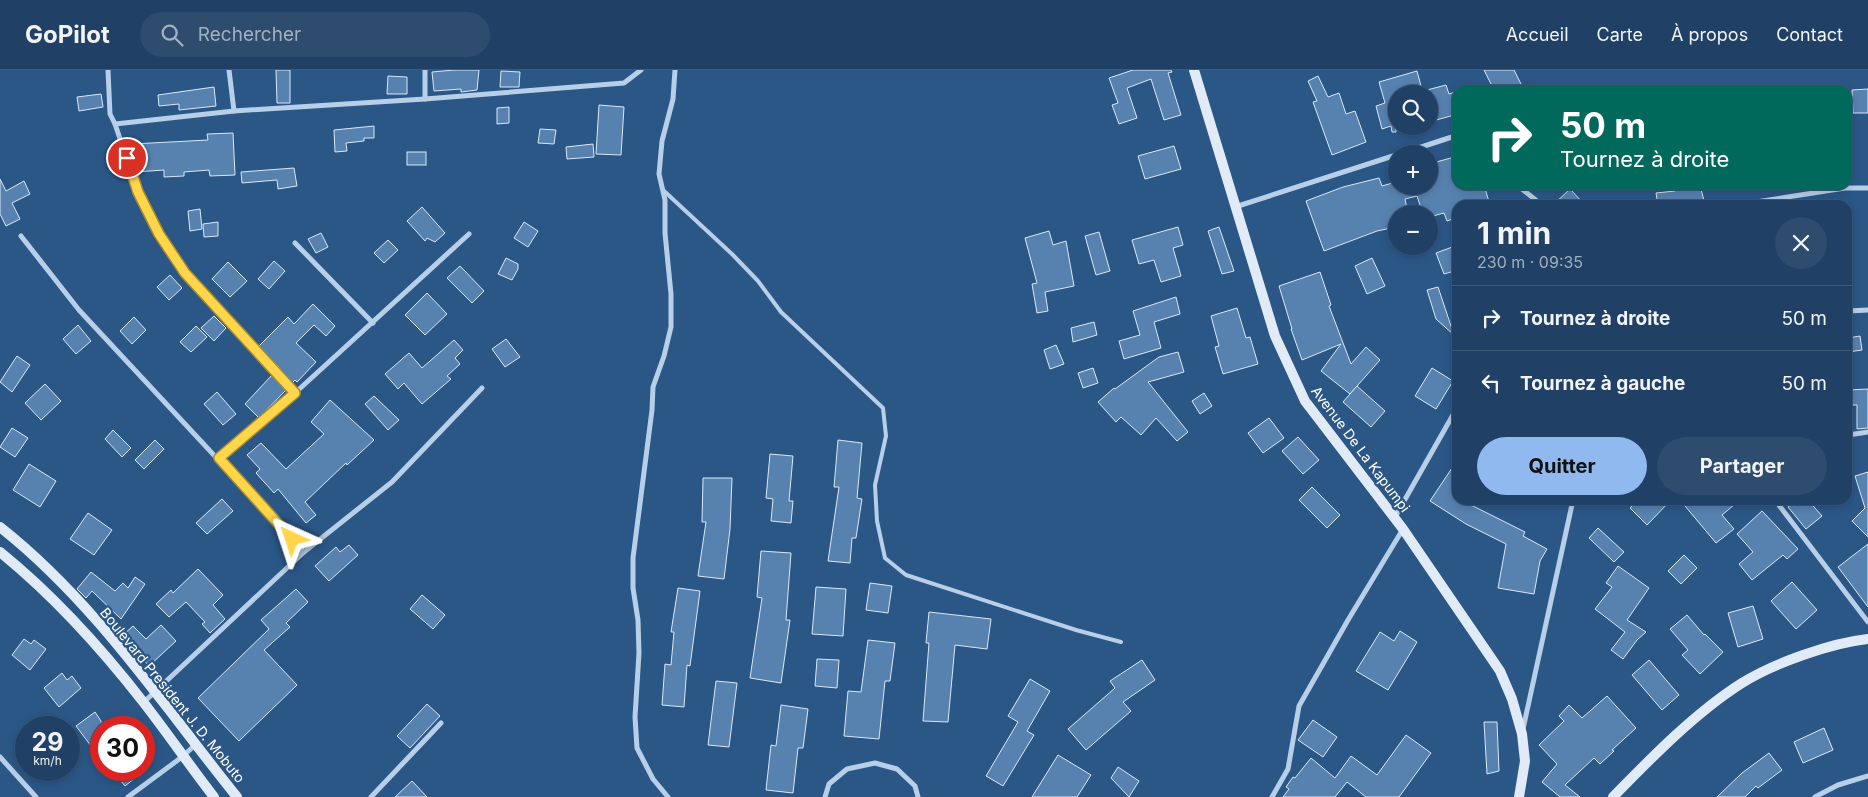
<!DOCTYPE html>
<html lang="fr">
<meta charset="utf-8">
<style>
body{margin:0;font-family:Inter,sans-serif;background:#2d4c6e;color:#f1f3f6;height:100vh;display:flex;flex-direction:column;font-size:19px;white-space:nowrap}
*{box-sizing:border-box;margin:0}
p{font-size:16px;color:#a2afbf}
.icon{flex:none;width:28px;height:28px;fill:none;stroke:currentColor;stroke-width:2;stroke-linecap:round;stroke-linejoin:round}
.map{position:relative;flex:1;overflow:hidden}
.side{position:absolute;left:1452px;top:130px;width:400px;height:305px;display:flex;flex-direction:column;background:#204165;border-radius:15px;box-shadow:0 2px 8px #0003,0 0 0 1px #3d5a79}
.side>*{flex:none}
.guide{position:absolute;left:1452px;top:15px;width:400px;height:105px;border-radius:15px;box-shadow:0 2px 8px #0003,0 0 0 1px #3d5a79;background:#00695c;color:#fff;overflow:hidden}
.tools{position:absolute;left:1388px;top:15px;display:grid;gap:10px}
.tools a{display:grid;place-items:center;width:50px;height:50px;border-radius:50%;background:#204165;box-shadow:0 2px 8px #0003,0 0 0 1px #3d5a79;font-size:25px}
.speed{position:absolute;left:15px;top:646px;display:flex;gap:10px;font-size:25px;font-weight:700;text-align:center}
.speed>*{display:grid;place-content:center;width:65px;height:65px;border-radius:50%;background:#204165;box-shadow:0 2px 8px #0003,0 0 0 1px #3d5a79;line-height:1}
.speed small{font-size:12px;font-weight:400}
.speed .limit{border:8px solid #d22;background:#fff;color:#111}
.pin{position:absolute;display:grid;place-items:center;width:42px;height:42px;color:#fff;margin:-21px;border:2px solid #fff;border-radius:50%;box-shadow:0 1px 5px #0007}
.me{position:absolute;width:55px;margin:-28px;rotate:318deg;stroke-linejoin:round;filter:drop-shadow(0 0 4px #0008)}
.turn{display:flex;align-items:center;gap:18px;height:105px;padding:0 25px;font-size:22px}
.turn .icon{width:65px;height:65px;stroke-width:2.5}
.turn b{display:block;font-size:35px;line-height:42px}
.round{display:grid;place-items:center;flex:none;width:52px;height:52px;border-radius:26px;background:#2d4c6e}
.head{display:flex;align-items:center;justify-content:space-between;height:85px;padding:0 25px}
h1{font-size:30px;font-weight:700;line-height:38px}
.action{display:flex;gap:10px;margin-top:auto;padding:10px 25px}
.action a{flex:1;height:58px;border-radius:30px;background:#90b9f0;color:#111;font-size:20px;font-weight:700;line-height:58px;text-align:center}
.action a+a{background:#2d4c6e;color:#f1f3f6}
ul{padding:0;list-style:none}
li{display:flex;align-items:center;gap:15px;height:65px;padding:0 25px;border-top:1px solid #3d5a79}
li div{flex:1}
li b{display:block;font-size:19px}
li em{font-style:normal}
header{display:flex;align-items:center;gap:30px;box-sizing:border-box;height:70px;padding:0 25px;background:#204165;border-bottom:1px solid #3d5a79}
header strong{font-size:24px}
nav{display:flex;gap:28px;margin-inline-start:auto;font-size:18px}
.search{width:350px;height:45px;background:#2d4c6e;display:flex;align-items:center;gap:12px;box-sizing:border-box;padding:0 18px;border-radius:28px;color:#a2afbf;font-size:19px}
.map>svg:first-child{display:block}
</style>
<header>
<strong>GoPilot</strong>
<div class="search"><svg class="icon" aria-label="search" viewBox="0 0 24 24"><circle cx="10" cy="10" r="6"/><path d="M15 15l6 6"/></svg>Rechercher</div>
<nav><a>Accueil</a><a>Carte</a><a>À propos</a><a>Contact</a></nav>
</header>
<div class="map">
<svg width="1868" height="727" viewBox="0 0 1868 727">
<rect width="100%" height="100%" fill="#2b5787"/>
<!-- building -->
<g fill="#5782b0" stroke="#dae8f6">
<path d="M276,0H290V33H277Z"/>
<path d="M454,0H479L477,20L461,22V19L434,21L432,2Z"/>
<path d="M1133,0H1171L1172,2L1168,3L1181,45L1164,50L1151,9L1127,18L1137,48L1119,54L1112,35L1118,33L1109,8Z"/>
<path d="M1484,0H1514L1524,20H1494Z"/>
<path d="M501,1L520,2L519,17H500Z"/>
<path d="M1417,1L1421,16L1396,23V62H1392L1391,56L1382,59L1376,36L1385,33L1379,12Z"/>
<path d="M388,6L407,7V24H387Z"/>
<path d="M1318,6L1328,27L1339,23L1346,44L1355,41L1366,72L1332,85L1313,32L1317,31L1308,11Z"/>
<path d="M1446,15L1449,24L1458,21V44L1429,52V37L1432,36L1427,20Z"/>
<path d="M214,17L216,36L179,40V34L159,36L158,25Z"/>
<path d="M1868,19V43H1853L1852,20Z"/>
<path d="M101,24L103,37L79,41L77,27Z"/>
<path d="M599,35L624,37L621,85L596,84Z"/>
<path d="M509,37V53L497,54V38Z"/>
<path d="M374,56V68H364V71L346,73L347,81L335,82L334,60Z"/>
<path d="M540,59L556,60L554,74L538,73Z"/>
<path d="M233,63L235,105L210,106L209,100L184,102V106L164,107V100L136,102L132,74L208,70L207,64Z"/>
<path d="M593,74L594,87L567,89L566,77Z"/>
<path d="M1174,76L1181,99L1145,109L1138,86Z"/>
<rect x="407" y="82" width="19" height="13"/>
<path d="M1458,86V115H1484L1490,135H1458V147L1447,151L1444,143L1429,147V144H1423L1417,126L1405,129L1408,144H1396V157L1377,161L1324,181L1306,131L1343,117L1379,108L1382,116L1396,112V116H1429V94Z"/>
<path d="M294,98L297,116L278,119L277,110L242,113L241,102Z"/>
<path d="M0,109L6,121L24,111L30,124L12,133L20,149L6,156L0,144Z"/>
<path d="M1674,115H1700L1705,135H1658L1656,123L1675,121Z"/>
<path d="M1570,119L1585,135H1553Z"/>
<path d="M422,137L445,163L435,172L427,168L425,171L407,151Z"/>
<path d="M200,139L202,159L190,161L188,141Z"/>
<path d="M218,152V166L204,167L203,154Z"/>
<path d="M524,152L538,161L528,177L514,168Z"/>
<path d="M1178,157L1183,175L1173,178L1181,206L1161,212L1154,190L1139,194L1132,170Z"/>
<path d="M1219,157L1234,201L1222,204L1208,161Z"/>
<path d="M1049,161L1053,175L1066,171L1074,216L1045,222L1048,241L1037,243L1032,214L1037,213L1025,168Z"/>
<path d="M1099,162L1110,201L1096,205L1085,166Z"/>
<path d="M321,163L328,177L316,183L308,169Z"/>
<path d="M388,170L398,180L384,193L374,183Z"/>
<path d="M1455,176L1458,183V200L1444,204L1436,183Z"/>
<path d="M506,188L518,194V199L512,210L498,204Z"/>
<path d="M1372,188L1385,216L1367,224L1355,196Z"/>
<path d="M274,191L285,201L269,219L258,209Z"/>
<path d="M228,192L247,211L230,227L212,209Z"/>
<path d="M460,196L484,221L472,233L447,208Z"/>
<path d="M1320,202L1331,235L1329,236L1351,294L1366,277L1380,290L1350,324L1321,301L1341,274L1302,290L1291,259H1292L1279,216Z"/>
<path d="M170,205L182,218L169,230L157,217Z"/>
<path d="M1438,217L1454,265L1436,249L1427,220Z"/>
<path d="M427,223L447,244L425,265L405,245Z"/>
<path d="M1176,227L1180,244L1154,252L1161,278L1124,289L1119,271L1140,265L1133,241Z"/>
<path d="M313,234L335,256L326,266L314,255L296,273L316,292L297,312L295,310L292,313L278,298L279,297L258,277L288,247L294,254Z"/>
<path d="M1237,238L1246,268L1250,267L1258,294L1223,304L1215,277L1219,276L1211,246Z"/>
<path d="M214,246L226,258L214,271L201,258Z"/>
<path d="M134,247L146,260L132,274L120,261Z"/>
<path d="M1094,252L1097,265L1073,272L1071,258Z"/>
<path d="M78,255L91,271L76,284L63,269Z"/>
<path d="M196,256L207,267L191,282L180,272Z"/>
<path d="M1860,266L1862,280L1848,282V268Z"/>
<path d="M506,269L520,287L505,297L492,279Z"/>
<path d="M454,270L463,280L455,288L460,294L447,306L451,309L422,334L404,313L398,319L385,304L409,283L422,298Z"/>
<path d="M1056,275L1064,294L1050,299L1044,280Z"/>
<path d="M1178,282L1184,302L1148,312L1188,362L1177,371L1156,348L1141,365L1121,347L1116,352L1098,332L1114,318L1115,319L1159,287Z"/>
<path d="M17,286L30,295L12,322L0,312Z"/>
<path d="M1093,298L1098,313L1083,318L1078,303Z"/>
<path d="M1432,298L1453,311L1436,339L1415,326Z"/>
<path d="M272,305L286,320L259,348L245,334Z"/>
<path d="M45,314L61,331L41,350L25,333Z"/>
<path d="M1357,316L1385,341L1371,357L1343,332Z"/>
<path d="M1868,319V358L1857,359V335H1848V320Z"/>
<path d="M217,322L236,344L223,355L204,334Z"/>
<path d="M1204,323L1212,336L1200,344L1192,331Z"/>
<path d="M374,326L399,350L388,360L365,334Z"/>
<path d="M330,330L374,370L347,395L346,393L305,432L316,445L306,453L278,419L274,423L256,403L260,399L247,385L261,373L286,399L324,364L311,352Z"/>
<path d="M1269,348L1284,368L1263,383L1248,363Z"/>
<path d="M12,358L28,368L15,387L0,377Z"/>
<path d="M113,360L131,378L122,387L105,369Z"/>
<path d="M1298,367L1319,390L1303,404L1282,381Z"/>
<path d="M155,370L164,379L144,399L135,390Z"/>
<path d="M838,370L862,373L857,428L862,429L856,468H852L850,493L828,491L839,417H834Z"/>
<path d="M770,384L793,386L789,431H793L791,453L771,451L773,429L766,428Z"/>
<path d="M1458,389V430H1472L1469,434L1525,462L1523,466L1547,479L1540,491L1534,524L1498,518L1506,474L1466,454L1430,431Z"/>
<path d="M29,394L56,411L40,437L13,420Z"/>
<path d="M1868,402V467L1852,451L1865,438L1855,406Z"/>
<path d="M703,408H732L730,459L724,509L698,506L706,452H702Z"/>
<path d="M1312,417L1340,445L1327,458L1299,430Z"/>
<path d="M222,429L233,441L207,464L196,453Z"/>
<path d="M1638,430H1671L1647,455L1630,438Z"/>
<path d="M1680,430H1740L1722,445L1734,459L1716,473Z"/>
<path d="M1796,430H1808L1822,446L1806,459L1788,437Z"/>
<path d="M1762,441L1798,479L1787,489L1783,485L1752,510L1739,494L1753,482L1737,464Z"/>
<path d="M88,443L112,460L94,485L70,469Z"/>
<path d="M1598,458L1624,482L1614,492L1589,468Z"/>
<path d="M1868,474V537L1838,497Z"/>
<path d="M349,475L358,485L329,511L315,496L336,477L340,482Z"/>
<path d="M761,481L791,483L786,550H790L781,613L750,608L762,528L757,527Z"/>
<path d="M1684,485L1697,498L1681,514L1668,501Z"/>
<path d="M1618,496L1649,518L1627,550L1646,562L1637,570L1623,589L1611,580L1625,562L1595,539L1612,517L1606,513Z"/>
<path d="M198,499L223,525L213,535L225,549L210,563L202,554L205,552L186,532L169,547L156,534L171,520L173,523Z"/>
<path d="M91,502L115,521L123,513L128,518L135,507L145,514L121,549L92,521L86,528L77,519Z"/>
<path d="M1792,512L1817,540L1796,559L1771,531Z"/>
<path d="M870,513L892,516L888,543L866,540Z"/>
<path d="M816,517L846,519L843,566L812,564Z"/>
<path d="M678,518L700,521L690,596L687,595L684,637L662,635L665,594L671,595L674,562H671Z"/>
<path d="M296,519L308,532L286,553L290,557L264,580L297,615L239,671L198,628L269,559L261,550Z"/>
<path d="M422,525L445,545L433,559L410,539Z"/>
<path d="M1753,536L1763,569L1738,577L1728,543Z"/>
<path d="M929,542L991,549L987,579L955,575L948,652L923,651L929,573H926Z"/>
<path d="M1687,545L1704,565L1705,564L1723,582L1700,604L1682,585L1688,580L1670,559Z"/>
<path d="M161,555L176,571L149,596L122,566L133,556L146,569Z"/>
<path d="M1400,561L1417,572L1388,620L1356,601L1380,562L1394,571Z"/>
<path d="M24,569L31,574L34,570L46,579L30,600L12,585Z"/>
<path d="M868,570L895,573L890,611H885L879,669L844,666L848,621L861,622Z"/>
<path d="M817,589L839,590L837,618L815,616Z"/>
<path d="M1142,590L1155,610L1123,632L1131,641L1086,680L1068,659L1115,618L1110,611Z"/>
<path d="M1649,590L1679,625L1662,640L1632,605Z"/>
<path d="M62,603L67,610L72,606L81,618L59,637L44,618Z"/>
<path d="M1030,609L1050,621L1027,661L1034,665L1003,716L986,706L1018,652L1008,646Z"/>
<path d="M716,611L737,613L729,677L708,675Z"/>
<path d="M1607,626L1636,658L1612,680L1614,681L1600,694L1594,688L1565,715L1580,727H1560L1542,712L1557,694L1539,675L1564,651L1559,646L1569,635L1582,648Z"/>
<path d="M427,634L440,646L410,678L397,666Z"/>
<path d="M781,635L808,639L803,678H798L793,723L766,720L771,675L776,676Z"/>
<path d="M95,642L101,651V669L91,676L76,656Z"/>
<path d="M1313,650L1337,667L1323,687L1298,670Z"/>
<path d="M1484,652H1497L1499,701L1487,704Z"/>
<path d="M1824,658L1833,680L1803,693L1794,672Z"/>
<path d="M1406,665L1431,683L1399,727H1366L1347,712L1335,727H1283L1289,719L1286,717L1293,707L1295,708L1311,688L1335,708L1351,686L1377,705Z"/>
<path d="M1769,683L1782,700L1758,718L1756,716L1745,727H1717L1742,703Z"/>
<path d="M1058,685L1091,705L1077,727H1032Z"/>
<path d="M1118,697L1139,711L1129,727L1111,708Z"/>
<path d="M112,700H145L125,716Z"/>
<path d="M412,711L427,727H395Z"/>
</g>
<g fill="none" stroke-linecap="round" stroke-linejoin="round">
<!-- lane -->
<path stroke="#b7cfe8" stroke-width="4" d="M663,120L733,185L758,211L781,242L883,338L886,366L875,415L877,451L885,488L906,505L1076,560L1121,572"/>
<!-- street -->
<g stroke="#b7cfe8" stroke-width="5">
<path d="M108,0L110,44L115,54L138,122L159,164L185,203L295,323"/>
<path d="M229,0L234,41"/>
<path d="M425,0V29"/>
<path d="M115,54L234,41L425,29L624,13L641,0"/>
<path d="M1400,84L1458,65"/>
<path d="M1517,115L1542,135"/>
<path d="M1737,135L1845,118H1868"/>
<path d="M1235,137L1396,85"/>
<path d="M21,166L79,240L304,482"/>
<path d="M295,173L373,253"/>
<path d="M1848,241L1868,240"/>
<path d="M1848,365L1868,362"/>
<path d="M219,388L295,323L469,164"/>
<path d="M1775,430L1868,552"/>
<path d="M1395,447L1458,336"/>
<path d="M144,632L304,482L392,412L482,318"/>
<path d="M1523,659L1573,430"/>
<path d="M0,687L36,727"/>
<path d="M128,727L182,687L195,675"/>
<path d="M371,727L441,653"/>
<path d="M668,727L653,709L637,678L635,647L639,583L638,550L633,518V488L652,340L653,317L664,286L671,257V224L665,163V130L659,104L662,71L673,29L675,0"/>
<path d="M825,727L829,714L847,699L875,693L897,699L915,716L918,727"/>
<path d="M1272,727L1288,699L1299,636L1348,550L1403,459"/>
<path d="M1815,727L1838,715L1868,706"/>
</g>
<!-- secondary -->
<g stroke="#e1ebf7" stroke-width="10">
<path d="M1194,0L1275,266L1305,331L1403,459L1500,601L1512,629L1522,664L1525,691L1519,727"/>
<path d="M0,457C95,532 162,634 237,727"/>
<path d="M0,482C53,525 102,579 144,633C168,664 190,696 214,727"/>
<path d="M1613,727C1651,688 1696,642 1742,613C1774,593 1831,573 1868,569"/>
</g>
</g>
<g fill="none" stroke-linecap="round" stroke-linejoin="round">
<defs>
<path id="route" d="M127,88L138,122L159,164L185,203L295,323L219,388L292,469"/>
</defs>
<!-- route casing -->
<use href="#route" stroke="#a68a30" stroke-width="12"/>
<!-- route -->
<use href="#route" stroke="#ffd54a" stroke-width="9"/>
</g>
<g text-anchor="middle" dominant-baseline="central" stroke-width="4.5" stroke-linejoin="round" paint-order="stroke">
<!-- street labels -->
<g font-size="14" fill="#fff" stroke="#2b5787">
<text transform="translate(1361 379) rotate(53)">Avenue De La Kapumpi</text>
<text transform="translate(173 625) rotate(51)">Boulevard President J. D. Mobuto</text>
</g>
</g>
</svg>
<div class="tools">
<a><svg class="icon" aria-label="search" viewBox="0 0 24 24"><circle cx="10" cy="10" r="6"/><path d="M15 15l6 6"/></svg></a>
<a>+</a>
<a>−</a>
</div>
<div class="speed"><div>29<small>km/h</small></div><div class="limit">30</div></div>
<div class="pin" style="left:127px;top:88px;background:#d93025"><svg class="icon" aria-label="arrive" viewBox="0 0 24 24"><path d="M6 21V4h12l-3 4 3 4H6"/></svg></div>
<svg class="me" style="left:292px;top:469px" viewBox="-20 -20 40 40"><path d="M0-17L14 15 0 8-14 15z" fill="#ffd54a" stroke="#fff" stroke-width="4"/></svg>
<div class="guide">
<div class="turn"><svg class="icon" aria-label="right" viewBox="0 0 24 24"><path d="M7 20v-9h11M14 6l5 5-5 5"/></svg><div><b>50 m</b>Tournez à droite</div></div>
</div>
<section class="side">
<div class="head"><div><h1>1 min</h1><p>230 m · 09:35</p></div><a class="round"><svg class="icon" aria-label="close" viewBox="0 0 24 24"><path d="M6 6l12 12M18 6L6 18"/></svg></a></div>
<ul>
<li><svg class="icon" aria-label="right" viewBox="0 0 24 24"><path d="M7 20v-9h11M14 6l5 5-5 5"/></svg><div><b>Tournez à droite</b></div><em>50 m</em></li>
<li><svg class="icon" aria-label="left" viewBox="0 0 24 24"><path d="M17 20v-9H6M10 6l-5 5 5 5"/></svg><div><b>Tournez à gauche</b></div><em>50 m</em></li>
</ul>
<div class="action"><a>Quitter</a><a>Partager</a></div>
</section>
</div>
